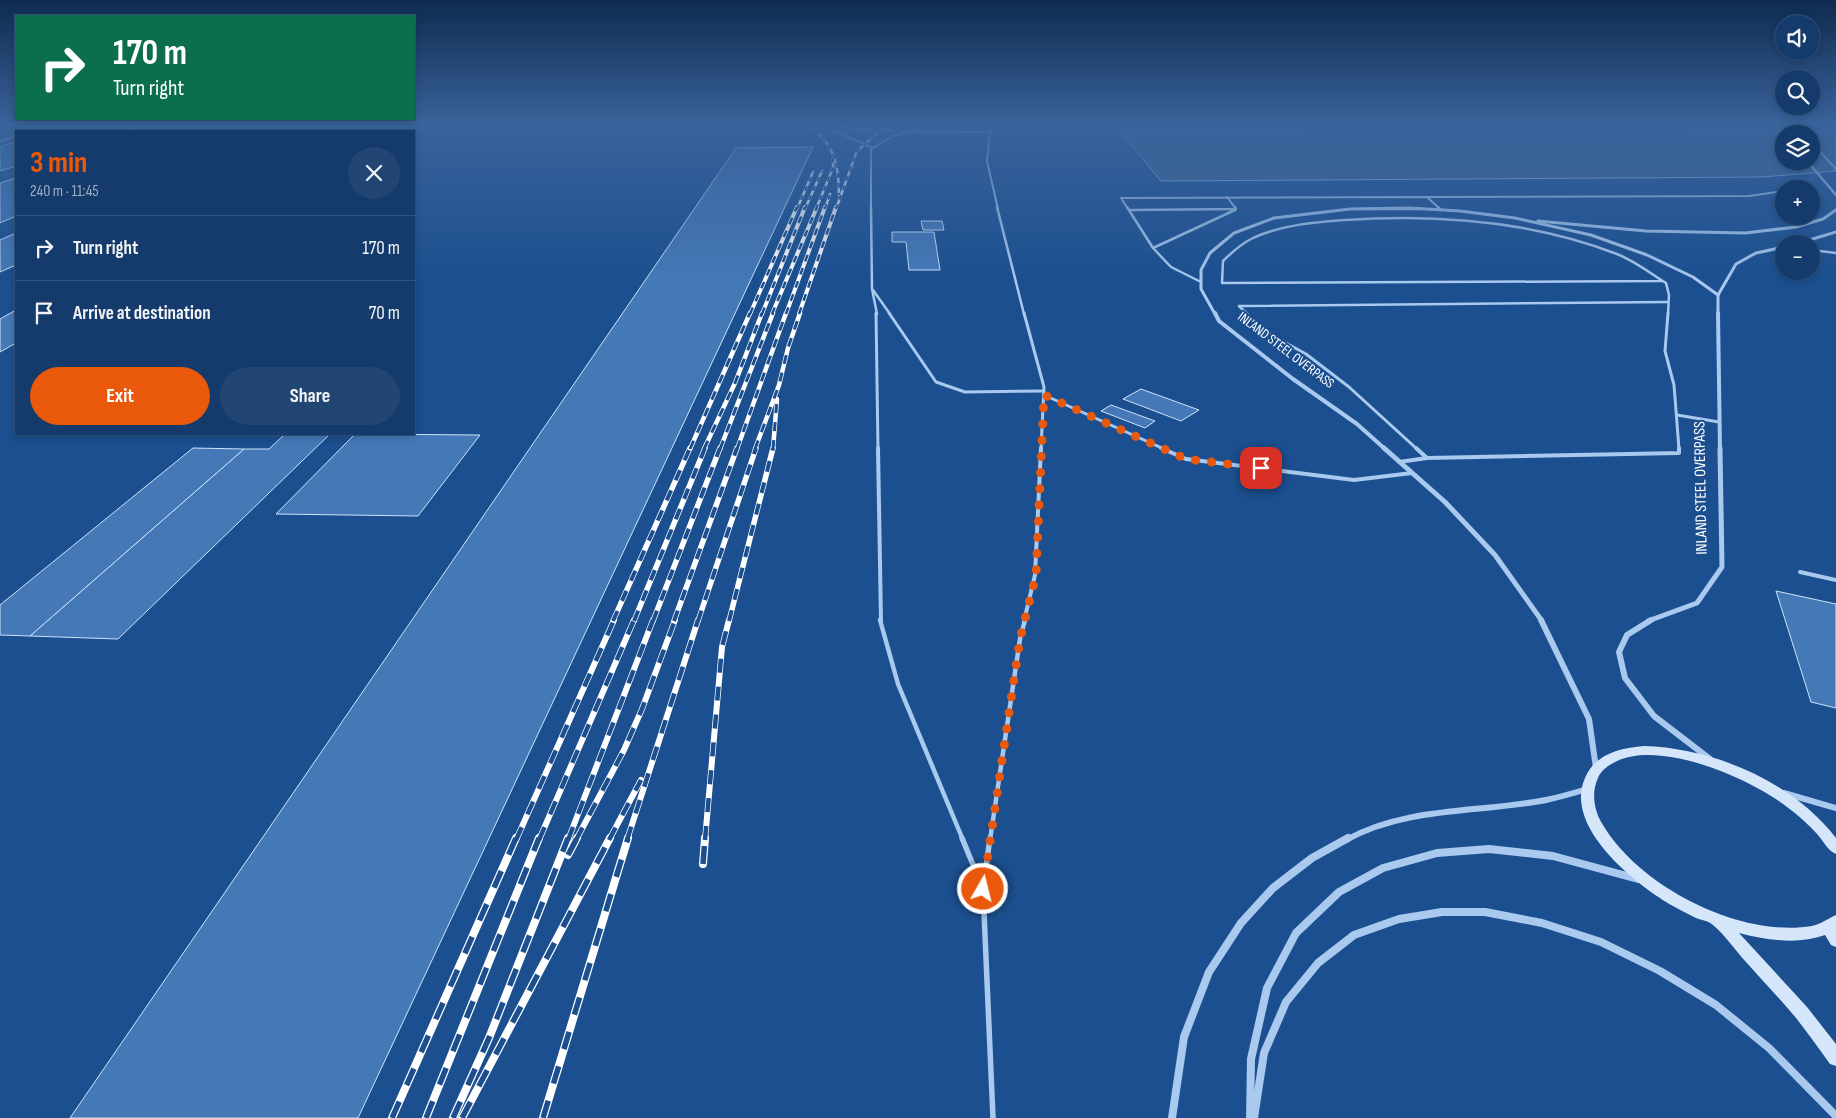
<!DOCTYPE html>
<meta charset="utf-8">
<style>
body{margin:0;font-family:"Sofia Sans Condensed",sans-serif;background:#214673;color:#f1f3f6;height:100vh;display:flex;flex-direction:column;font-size:19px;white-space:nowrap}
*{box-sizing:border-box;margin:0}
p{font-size:16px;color:#9dadc1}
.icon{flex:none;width:28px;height:28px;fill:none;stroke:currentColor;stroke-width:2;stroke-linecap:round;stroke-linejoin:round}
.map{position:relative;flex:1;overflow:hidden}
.side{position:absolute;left:15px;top:130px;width:400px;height:305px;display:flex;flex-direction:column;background:#143b6b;border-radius:0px;box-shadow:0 2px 8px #0003,0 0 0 1px #33557e}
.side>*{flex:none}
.hud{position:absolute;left:15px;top:15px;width:400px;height:105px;border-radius:0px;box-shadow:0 2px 8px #0003,0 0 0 1px #33557e;background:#0b6e4f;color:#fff;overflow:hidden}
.tools{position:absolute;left:1775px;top:15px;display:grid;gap:10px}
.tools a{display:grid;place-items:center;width:45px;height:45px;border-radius:50%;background:#143b6b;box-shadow:0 2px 8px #0003,0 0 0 1px #33557e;font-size:25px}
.pin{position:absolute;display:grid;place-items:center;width:42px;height:42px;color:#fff;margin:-21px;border-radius:10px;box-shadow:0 2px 8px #0006}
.me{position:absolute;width:55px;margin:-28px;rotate:8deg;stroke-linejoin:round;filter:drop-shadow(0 0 4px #0008)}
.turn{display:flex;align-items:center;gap:18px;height:105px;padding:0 15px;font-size:22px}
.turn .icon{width:65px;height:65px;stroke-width:2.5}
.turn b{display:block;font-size:35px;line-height:42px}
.round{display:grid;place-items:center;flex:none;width:52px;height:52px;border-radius:26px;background:#214673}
.overview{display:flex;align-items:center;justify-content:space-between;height:85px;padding:0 15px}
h1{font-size:30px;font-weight:700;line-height:38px;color:#ea580c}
.cta{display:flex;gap:10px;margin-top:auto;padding:10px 15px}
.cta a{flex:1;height:58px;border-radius:30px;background:#ea580c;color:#fff;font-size:20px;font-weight:700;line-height:58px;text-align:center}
.cta a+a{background:#214673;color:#f1f3f6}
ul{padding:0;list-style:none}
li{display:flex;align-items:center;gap:15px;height:65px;padding:0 15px;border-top:1px solid #33557e}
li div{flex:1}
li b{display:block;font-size:19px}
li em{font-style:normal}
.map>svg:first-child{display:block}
</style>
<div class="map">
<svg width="1836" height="1118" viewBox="0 0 1836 1118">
<rect width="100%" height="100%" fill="#1b4f8f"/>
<!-- water -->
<path fill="#3c6290" stroke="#9cc4f0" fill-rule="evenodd" d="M1645,125L1732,132H1836V171L1763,177L1161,181L1119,130ZM1784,134H1811V161H1784Z"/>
<!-- building -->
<g fill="#4478b7" stroke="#cfe3fa">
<path d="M65,125H129L112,131H47Z"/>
<path d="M265,125H315L302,131H251Z"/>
<path d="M16,141V166L0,171V147Z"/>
<path d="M813,147L358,1118H70L736,148Z"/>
<path d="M16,178V216L0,223V183Z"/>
<path d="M921,221H942L944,230H923Z"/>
<path d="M892,232H934L940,270H909L906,242H892Z"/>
<path d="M16,233V265L0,272V240Z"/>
<path d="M16,310V343L0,352V319Z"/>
<path d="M1141,389L1199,410L1181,421L1123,399Z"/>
<path d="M1111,405L1155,421L1145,428L1101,411Z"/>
<path d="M285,434H330L118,639L30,636L244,449H269Z"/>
<path d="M355,434L480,435L418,516L276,514Z"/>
<path d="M193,448L244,449L30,636L0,635V605Z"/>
<path d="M1776,591L1836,604V708L1811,702Z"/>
</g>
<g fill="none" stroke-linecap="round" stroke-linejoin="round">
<!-- lane-far5 -->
<g stroke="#a9c9ee" stroke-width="2">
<path d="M829,125L831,129L873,148"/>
<path d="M835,125L864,131L990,132L987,161L998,209"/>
<path d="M866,129L875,125"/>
<path d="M917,129L929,125"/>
<path d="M31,131L50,125"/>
<path d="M185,131L198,125"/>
<path d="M333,131L344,125"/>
<path d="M990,132L996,125"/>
<path d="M0,141L16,136"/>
<path d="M1794,189L1804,187"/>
<path d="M1227,197L1236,209"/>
<path d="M1427,197L1749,196L1784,191"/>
<path d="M871,209V149L893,136L905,133"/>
<path d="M1128,209L1121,198L1427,197L1440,209"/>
</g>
<!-- lane-far4 -->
<g stroke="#a9c9ee" stroke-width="2.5">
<path d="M871,207L872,289L877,314"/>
<path d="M997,207L1024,314"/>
<path d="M1127,207L1153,248L1171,267L1201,282"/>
<path d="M1438,207L1441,210"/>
<path d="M1130,210L1236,209L1235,207"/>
<path d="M1153,248L1235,210"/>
<path d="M1812,250L1836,253"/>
<path d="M1662,281L1222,283L1223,261C1232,252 1241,244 1253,238C1281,225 1315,222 1345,220C1435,214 1532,221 1617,254C1635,261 1650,273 1666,283L1669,295L1668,314"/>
<path d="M873,290L890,314"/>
<path d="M1239,306L1668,302"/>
<path d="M1239,306L1247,314"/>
</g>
<!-- lane-far3 -->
<g stroke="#a9c9ee" stroke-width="3">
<path d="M876,313L878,449"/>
<path d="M889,313L936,382L965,392L1044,391"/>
<path d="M1024,313L1044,387L1041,449"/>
<path d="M1246,313L1262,330L1306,354L1349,387L1417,449"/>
<path d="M1668,313L1665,351L1674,385L1679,449"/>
<path d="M1044,395L1164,449"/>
<path d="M1677,415L1719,422"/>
</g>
<!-- lane-far2 -->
<g stroke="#a9c9ee" stroke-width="4">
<path d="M878,448L881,621"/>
<path d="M1161,448L1186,459L1354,480L1412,473"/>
<path d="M1416,448L1427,458"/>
<path d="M1399,462L1427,458L1679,453V448"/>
<path d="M1800,572L1836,580"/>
<path d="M1024,621L1035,575L1041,448"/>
</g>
<!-- lane-far1 -->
<g stroke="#a9c9ee" stroke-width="4.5">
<path d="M880,620L898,684L963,840"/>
<path d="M990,840L1020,639L1025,620"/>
</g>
<!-- lane -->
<g stroke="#a9c9ee" stroke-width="5.5">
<path d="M962,838L983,889"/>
<path d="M990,838L983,889L993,1118"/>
</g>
<!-- street-far5 -->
<g stroke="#a9c9ee" stroke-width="2.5">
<path d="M1775,125L1784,135"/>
<path d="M1795,125L1803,134"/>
<path d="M1811,142L1836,169"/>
<path d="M1807,161L1836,195"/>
<path d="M1365,209H1422"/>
</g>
<!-- street-far4 -->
<g stroke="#a9c9ee" stroke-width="3">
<path d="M1538,221L1646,231L1745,233L1796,227L1823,219L1836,210"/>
<path d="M1796,244L1836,232"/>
<path d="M1718,295L1736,264L1756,253L1784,247"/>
<path d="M1215,314L1201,289V270L1210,253L1234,233L1274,218L1350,209L1410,208L1460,211L1515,218L1591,235L1647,255L1693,277L1718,295V314"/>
</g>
<!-- street-far3 -->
<g stroke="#a9c9ee" stroke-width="4">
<path d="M1215,313L1219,321L1293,379L1357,424L1385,449"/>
<path d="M1718,313L1720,449"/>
</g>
<!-- street-far2 -->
<g stroke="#a9c9ee" stroke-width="5">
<path d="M1384,448L1445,502L1495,555L1542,621"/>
<path d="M1648,621L1697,603L1722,567L1720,448"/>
</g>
<!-- street-far1 -->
<g stroke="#a9c9ee" stroke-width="6">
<path d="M1541,620L1589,719L1596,768"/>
<path d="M1651,620L1627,635L1619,652L1625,678L1654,716L1710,759"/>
<path d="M1784,793L1836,808"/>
<path d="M1346,840C1407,806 1480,813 1546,800C1560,797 1574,793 1587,789"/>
</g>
<!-- street -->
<g stroke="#a9c9ee" stroke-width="8">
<path d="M1172,1118L1184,1037L1209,972L1241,923L1273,888L1312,858L1348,838"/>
<path d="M1250,1118L1251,1059L1267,988L1296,933L1339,892L1383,868L1437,853L1489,849L1553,856L1638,879"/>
<path d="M1254,1118L1264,1053L1286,1002L1318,963L1354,935L1399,919L1442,912H1485L1542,923L1601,942L1660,971L1716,1005L1769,1048L1836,1116"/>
</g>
<!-- secondary -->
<path fill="#d6e6fa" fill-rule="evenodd" d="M1644,746C1714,748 1793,782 1836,838V854C1828,851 1824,842 1818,835C1809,825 1798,815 1787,807C1751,779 1663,740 1617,761C1609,765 1601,770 1598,778C1591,793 1594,811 1603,825C1640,887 1740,938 1812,926C1821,924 1827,919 1836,915V947L1831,945L1825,935C1798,945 1766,940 1739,933L1807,1007L1836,1044V1066L1830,1064C1819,1049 1808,1033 1796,1018C1780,999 1763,981 1746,962C1735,950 1725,935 1713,925C1709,921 1701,920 1696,918C1688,914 1680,910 1673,906C1636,885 1563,827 1585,778C1595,754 1620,748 1644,746Z"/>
<defs>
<g id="rail-far5">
<path d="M806,125C834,141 839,164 839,195"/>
<path d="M126,131L142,125"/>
<path d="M797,209L813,172"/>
<path d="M805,209L822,171"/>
<path d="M816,209L833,168V156"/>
<path d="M825,209L830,194"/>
<path d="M836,209L857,151L880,131L892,125"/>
</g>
<g id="rail-far4">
<path d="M750,314L797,207"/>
<path d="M762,314L805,207"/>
<path d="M772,314L817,207"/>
<path d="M786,314L825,207"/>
<path d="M799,314L836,207"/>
</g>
<g id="rail-far3">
<path d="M690,449L750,313"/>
<path d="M704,449L735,383L762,313"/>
<path d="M720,449L773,313"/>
<path d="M737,449L786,313"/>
<path d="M755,449L779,385L788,348L800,313"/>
<path d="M773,449L777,399"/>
</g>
<g id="rail-far2">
<path d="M613,621L690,448"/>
<path d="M634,621L705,448"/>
<path d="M653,621L720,448"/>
<path d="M674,621L737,448"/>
<path d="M698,621L756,448"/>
<path d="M729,621L773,448"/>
</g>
<g id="rail-far1">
<path d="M516,840L614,620"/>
<path d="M539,840L634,620"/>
<path d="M568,840L653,620"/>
<path d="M576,840L624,750L642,709L675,620"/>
<path d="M609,840L641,780"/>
<path d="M627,840L698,620"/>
<path d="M705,840L722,647L729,620"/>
</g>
<g id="rail">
<path d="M568,855L577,838"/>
<path d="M703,864L705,838"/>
<path d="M392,1118L516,838"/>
<path d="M426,1118L539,838"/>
<path d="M453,1118L489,1038L568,838"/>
<path d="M462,1118L610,838"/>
<path d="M543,1118L628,838"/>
</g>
</defs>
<!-- rail-far5 casing -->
<use href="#rail-far5" stroke="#fff" stroke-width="2.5"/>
<!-- rail-far4 casing -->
<use href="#rail-far4" stroke="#fff" stroke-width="4"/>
<!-- rail-far3 casing -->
<use href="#rail-far3" stroke="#fff" stroke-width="4.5"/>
<!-- rail-far2 casing -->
<use href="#rail-far2" stroke="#fff" stroke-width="5.5"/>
<!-- rail-far1 casing -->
<use href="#rail-far1" stroke="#fff" stroke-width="6"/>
<!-- rail casing -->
<use href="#rail" stroke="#fff" stroke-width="8"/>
<!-- rail-far5 -->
<use href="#rail-far5" stroke="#1b4f8f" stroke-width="2" stroke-dasharray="5" stroke-linecap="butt"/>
<!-- rail-far4 -->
<use href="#rail-far4" stroke="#1b4f8f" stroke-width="2.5" stroke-dasharray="7" stroke-linecap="butt"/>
<!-- rail-far3 -->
<use href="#rail-far3" stroke="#1b4f8f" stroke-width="3" stroke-dasharray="9" stroke-linecap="butt"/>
<!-- rail-far2 -->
<use href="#rail-far2" stroke="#1b4f8f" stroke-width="4" stroke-dasharray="11" stroke-linecap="butt"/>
<!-- rail-far1 -->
<use href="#rail-far1" stroke="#1b4f8f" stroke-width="4.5" stroke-dasharray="14" stroke-linecap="butt"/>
<!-- rail -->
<use href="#rail" stroke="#1b4f8f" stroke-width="5.5" stroke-dasharray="18" stroke-linecap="butt"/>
</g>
<!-- sky -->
<linearGradient id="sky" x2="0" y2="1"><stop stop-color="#0f2b4f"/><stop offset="0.44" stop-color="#39639b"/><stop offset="1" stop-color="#39639b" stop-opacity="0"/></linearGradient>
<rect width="1836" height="282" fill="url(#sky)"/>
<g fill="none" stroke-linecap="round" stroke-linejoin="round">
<!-- route -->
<path stroke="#ea580c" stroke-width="9" stroke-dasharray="0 16.2" d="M983,889L1020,639L1036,575L1044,395L1186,459L1261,468"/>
</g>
<g text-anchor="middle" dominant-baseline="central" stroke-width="4" stroke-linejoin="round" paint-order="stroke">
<!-- far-street labels -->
<g font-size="14" fill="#fff" stroke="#1b4f8f">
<text transform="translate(1286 350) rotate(37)">INLAND STEEL OVERPASS</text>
</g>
<!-- street labels -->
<g font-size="16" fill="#fff" stroke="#1b4f8f">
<text transform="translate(1701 488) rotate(-91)">INLAND STEEL OVERPASS</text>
</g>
</g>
</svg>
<div class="tools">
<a><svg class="icon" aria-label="sound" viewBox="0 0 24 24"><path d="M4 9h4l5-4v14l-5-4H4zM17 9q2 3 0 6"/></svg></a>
<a><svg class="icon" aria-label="search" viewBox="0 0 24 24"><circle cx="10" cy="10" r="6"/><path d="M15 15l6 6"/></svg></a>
<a><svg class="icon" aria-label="layers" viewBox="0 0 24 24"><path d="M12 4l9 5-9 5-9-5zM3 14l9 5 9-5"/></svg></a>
<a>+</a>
<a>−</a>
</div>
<div class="pin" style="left:1261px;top:468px;background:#d93025"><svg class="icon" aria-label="arrive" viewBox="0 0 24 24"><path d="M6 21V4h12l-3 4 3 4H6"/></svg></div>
<svg class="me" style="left:983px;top:889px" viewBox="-20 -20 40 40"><circle r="17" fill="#ea580c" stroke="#fff" stroke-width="3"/><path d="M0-11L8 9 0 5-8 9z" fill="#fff"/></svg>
<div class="hud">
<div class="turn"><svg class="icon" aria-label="right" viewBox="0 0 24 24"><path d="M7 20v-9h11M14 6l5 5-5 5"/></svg><div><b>170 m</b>Turn right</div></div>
</div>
<section class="side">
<div class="overview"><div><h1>3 min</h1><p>240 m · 11:45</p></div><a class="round"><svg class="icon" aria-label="close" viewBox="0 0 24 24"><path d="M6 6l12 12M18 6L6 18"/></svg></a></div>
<ul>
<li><svg class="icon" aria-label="right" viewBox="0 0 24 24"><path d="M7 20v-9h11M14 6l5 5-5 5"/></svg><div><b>Turn right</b></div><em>170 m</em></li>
<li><svg class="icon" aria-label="arrive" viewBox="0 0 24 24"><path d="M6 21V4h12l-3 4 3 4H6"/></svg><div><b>Arrive at destination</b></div><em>70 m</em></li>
</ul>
<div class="cta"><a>Exit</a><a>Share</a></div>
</section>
</div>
